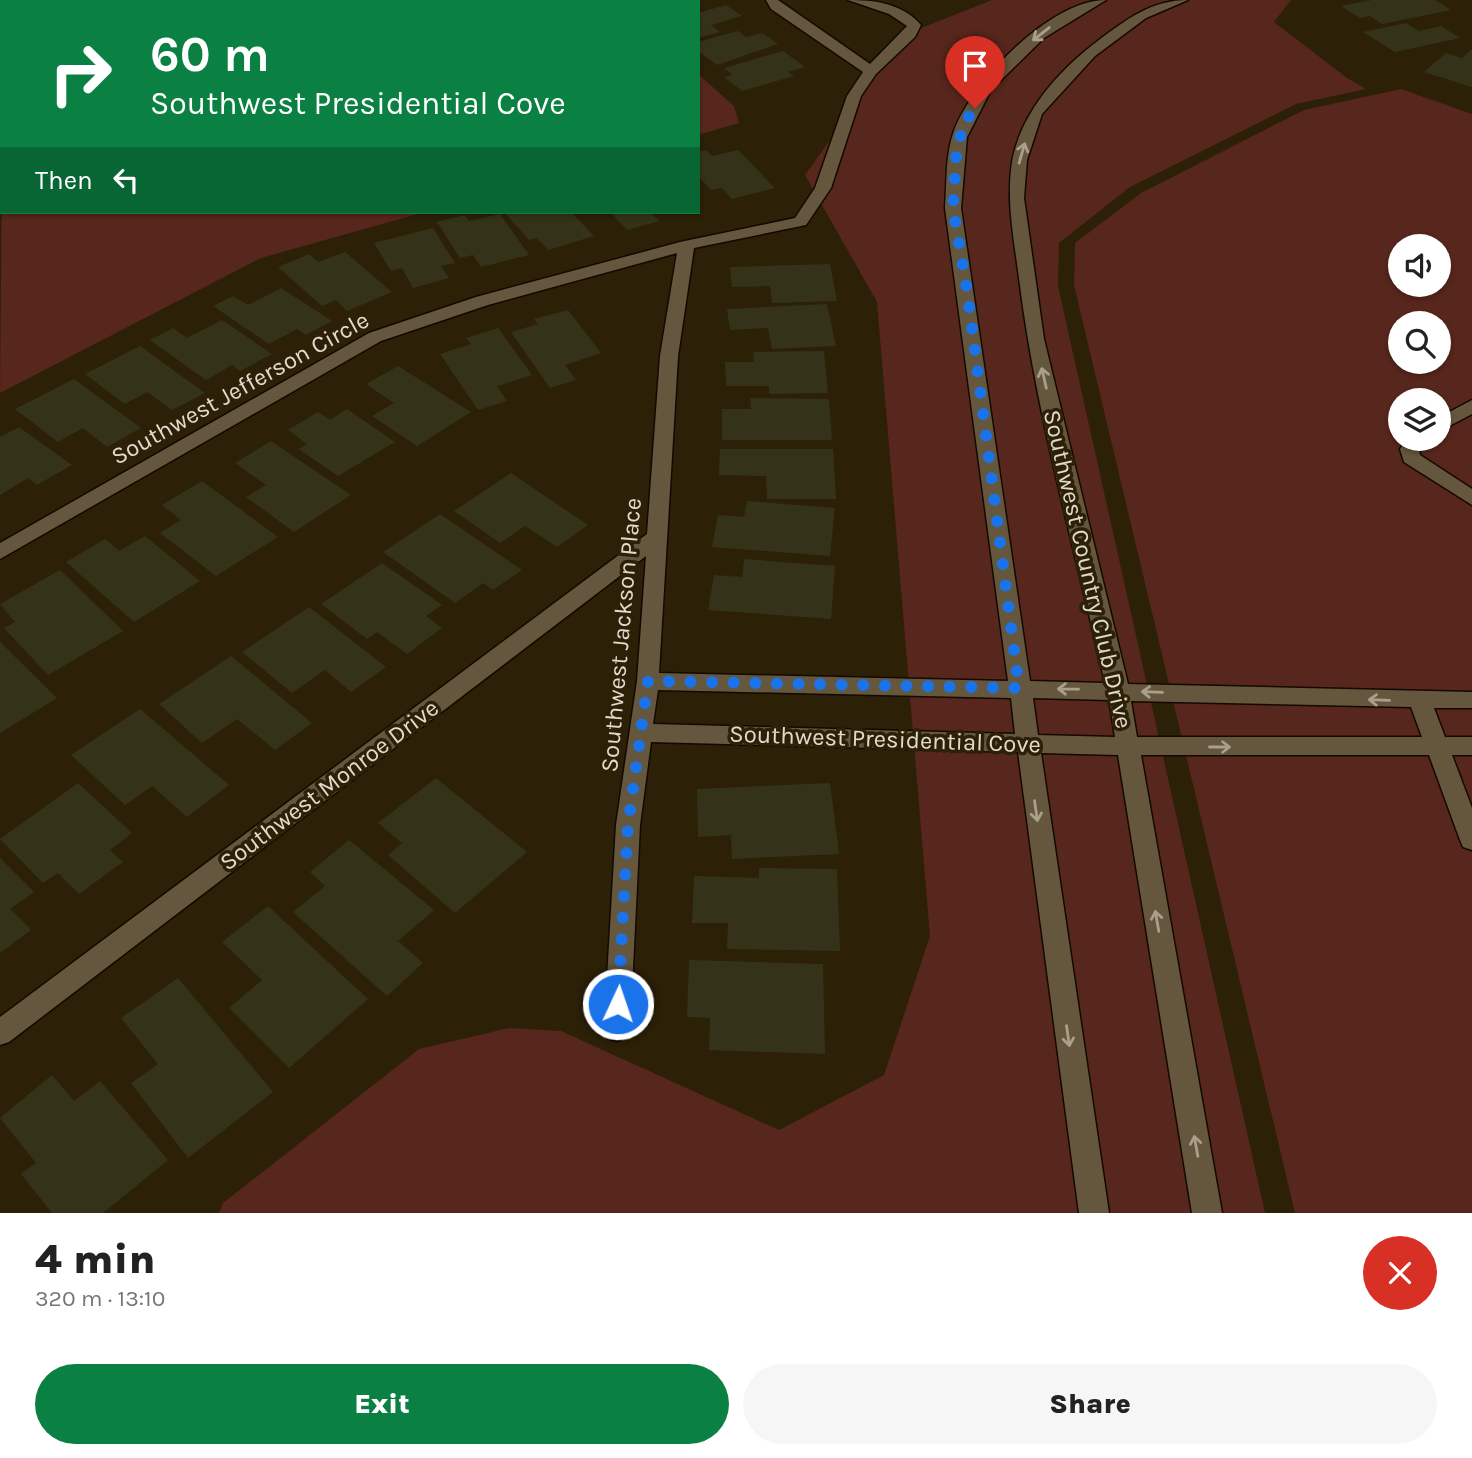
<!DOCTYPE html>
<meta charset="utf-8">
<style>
body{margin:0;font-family:Karla,sans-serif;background:#f6f6f6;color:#222;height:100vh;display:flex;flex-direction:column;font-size:26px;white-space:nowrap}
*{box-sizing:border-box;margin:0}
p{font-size:23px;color:#767676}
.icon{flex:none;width:38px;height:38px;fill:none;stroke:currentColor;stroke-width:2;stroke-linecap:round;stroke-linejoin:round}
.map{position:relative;height:1213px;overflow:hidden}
.side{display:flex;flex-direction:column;background:#fff;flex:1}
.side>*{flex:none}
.banner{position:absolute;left:0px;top:0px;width:700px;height:214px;box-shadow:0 2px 5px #0004;background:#0b8043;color:#fff;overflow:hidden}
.tools{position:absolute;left:1388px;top:234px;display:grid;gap:14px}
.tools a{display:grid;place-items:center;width:63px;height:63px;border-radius:50%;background:#fff;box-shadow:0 2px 5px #0004;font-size:35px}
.pin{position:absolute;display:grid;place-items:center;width:60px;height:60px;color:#fff;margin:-72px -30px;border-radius:50% 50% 50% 0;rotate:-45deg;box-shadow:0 0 7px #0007}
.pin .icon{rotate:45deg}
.me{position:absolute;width:77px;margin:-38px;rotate:3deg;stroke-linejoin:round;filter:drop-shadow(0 0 5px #0008)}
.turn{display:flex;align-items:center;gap:24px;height:147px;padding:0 35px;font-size:32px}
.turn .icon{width:91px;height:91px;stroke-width:2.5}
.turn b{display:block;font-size:49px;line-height:60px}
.then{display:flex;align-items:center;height:66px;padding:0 35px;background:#0003;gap:14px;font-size:26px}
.round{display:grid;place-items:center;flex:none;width:74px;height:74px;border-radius:37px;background:#f6f6f6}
.head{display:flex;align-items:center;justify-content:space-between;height:119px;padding:0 35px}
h1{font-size:42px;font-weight:800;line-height:52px}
.cta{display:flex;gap:14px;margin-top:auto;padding:14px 35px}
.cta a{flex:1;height:80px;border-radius:42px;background:#0b8043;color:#fff;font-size:28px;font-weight:800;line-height:80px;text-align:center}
.cta a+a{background:#f6f6f6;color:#222}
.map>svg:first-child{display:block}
</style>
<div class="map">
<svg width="1472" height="1213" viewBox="0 0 1472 1213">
<rect width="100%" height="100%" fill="#2c2007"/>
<!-- green -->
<g fill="#57261c" fill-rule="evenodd">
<path d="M337,0H615L617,2H334Z"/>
<path d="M992,0H1291L1274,22L1347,78L1366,89L1296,104L1130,187L1059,243L1058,286L1265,1213H219L223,1203L419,1049L509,1028L561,1031L779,1130L884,1075L930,936L877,302L805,175L906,34Z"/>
<path d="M698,74L734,106L739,123L698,135Z"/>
<path d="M1401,89L1472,114V1213H1295L1074,285L1075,243L1141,193L1304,110ZM1400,247H1438V285H1400ZM1400,324H1438V362H1400ZM1400,401H1438V439H1400Z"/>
<path d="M2,165V212H425L261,258L0,393Z"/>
</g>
<!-- building -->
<g fill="#343319">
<path d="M1372,0H1435L1451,10L1382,24L1370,16L1360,18L1341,6Z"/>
<path d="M726,5L742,16L711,25L720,32L698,38V13Z"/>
<path d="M1406,23L1419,31L1441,26L1460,38L1395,52L1363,32Z"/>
<path d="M738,31L746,37L762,33L778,44L717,65L698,51V42Z"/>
<path d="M1472,49V87L1424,72L1446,53L1462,58Z"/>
<path d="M783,51L805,67L788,72L794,76L742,91L724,77L733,75L724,68Z"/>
<path d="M706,150L712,156L738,150L775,188L732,199L722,188L711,190L698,176V152Z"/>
<path d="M504,212H571L594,236L548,250L537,238L529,240Z"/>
<path d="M610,212H650L659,221L627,230Z"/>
<path d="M500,214L529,255L481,267L473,255L460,258L437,222L465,215L469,221Z"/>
<path d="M433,228L455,263L441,266L449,278L413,288L402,268L391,271L374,243Z"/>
<path d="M345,252L392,292L347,311L336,300L322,306L278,267L309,254L318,262Z"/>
<path d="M830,264L837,301L772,303L770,286L732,287L730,267Z"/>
<path d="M281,288L332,321L306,335L297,329L269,344L213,306L233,296L248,305Z"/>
<path d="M827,304L836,346L772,349L768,328L730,330L727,309Z"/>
<path d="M568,310L601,353L565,365L576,380L550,388L511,332L538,324L534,319Z"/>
<path d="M222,320L272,354L240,371L232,365L206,380L150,340L173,328L187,338Z"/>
<path d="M498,328L532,375L497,386L507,401L478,410L440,354L471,344L466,338Z"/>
<path d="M140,346L205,393L172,410L147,392L125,404L85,374Z"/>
<path d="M824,351L828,393L769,394V386H726L725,362H754L753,352Z"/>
<path d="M398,366L471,412L417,446L372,416L394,403L366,384Z"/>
<path d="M74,379L141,428L107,447L83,428L58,442L15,409Z"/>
<path d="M750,398L829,399L832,440H722V409H751Z"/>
<path d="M347,409L395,442L338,476L299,449L307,444L288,430L318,412L330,420Z"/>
<path d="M19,427L72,465L37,485L28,478L0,495V437Z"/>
<path d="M271,441L351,495L294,532L246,497L266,485L235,463Z"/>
<path d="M720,449H833L836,499H767L766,476L719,475Z"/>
<path d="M511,473L588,525L557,547L525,526L500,543L454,511Z"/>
<path d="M202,481L278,537L216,576L160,533L181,520L162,505Z"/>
<path d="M747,501L835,508L830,556L712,547L718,515L744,517Z"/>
<path d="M440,514L522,570L493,590L483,583L455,603L383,552Z"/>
<path d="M145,536L200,581L134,622L66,562L105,539L119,551Z"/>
<path d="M744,559L835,566L831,619L708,610L714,575L742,577Z"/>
<path d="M382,563L442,605L426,616L442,628L407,654L377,632L367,639L321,604Z"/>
<path d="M60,570L123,631L48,675L4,628L15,622L0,604Z"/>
<path d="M309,607L386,667L351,692L325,670L292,693L242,652Z"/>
<path d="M0,642L57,698L0,733Z"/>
<path d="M231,656L312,723L275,750L237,719L202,743L159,704Z"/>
<path d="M140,709L229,785L187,817L152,786L125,805L71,755Z"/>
<path d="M436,778L527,852L455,913L388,855L402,843L378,823Z"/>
<path d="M78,783L132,833L110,850L123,862L79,894L58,873L43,883L0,839Z"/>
<path d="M830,783L839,854L732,859L731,835L698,837L697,789Z"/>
<path d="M349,840L434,910L398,941L423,963L387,996L293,912L325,886L310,872Z"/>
<path d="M0,858L34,892L10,909L31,930L0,953Z"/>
<path d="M759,868L837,869L840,951L727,949L728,923H692L694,876L759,878Z"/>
<path d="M268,906L368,999L289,1068L229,1008L262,980L222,942Z"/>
<path d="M689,960L823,964L825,1054L709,1050L710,1018L687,1017Z"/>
<path d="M178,978L273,1092L188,1158L131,1083L158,1064L121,1018Z"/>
<path d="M52,1075L74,1101L100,1081L168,1160L103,1213H52L21,1174L36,1163L0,1118Z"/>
</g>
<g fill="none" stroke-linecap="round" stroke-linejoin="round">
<defs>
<g id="minor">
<path d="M766,0H778L870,64L907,26L889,14L848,0C874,0 902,3 921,25L915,37L876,74L861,96L831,188L806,225L694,248L678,356L659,673L1008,681L945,208C947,182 945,153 955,128C975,79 1051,0 1106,0L1044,38L991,90L967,137L961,208L1030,681L1105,683C1075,549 1036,415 1019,278C1014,240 1006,201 1012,162C1021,112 1059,70 1099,40C1127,19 1152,0 1188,0L1146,18L1095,56L1042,114L1027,160L1024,198L1044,339L1128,684L1472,692V708H1434L1445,737H1472V755H1452L1472,808V850L1463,847L1460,840L1429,755H1141L1222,1213H1192L1118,755L1041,753L1109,1213H1079L1018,752L651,742L640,825L630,1029L626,1038L617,1041L608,1038L604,1029L616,825L637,681L646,556L9,1042L0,1045V1017L647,534L660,356L677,253L488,305L381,341L0,559V543L369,333L476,297L680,242L795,218L815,188L847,96L863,72L771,9ZM658,690L1011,698L1015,734L653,724ZM1033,698L1109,700L1115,737L1038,735ZM1131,701L1411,707L1422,737H1137Z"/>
<path d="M0,36H2L0,45Z"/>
<path d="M0,120H2L0,129Z"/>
<path d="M1472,400V414L1438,432V418Z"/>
<path d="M1407,439H1426L1419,450L1420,455L1472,489V505L1404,462L1400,449Z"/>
</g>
</defs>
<!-- minor casing -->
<use href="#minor" stroke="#140900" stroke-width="3"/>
<!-- minor -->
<use href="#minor" fill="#65573d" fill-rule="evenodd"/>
</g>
<!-- one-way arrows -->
<defs><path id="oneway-shaft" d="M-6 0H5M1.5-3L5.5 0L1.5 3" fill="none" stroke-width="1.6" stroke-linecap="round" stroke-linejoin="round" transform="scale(1.75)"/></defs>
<g stroke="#aa9f8b">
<use href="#oneway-shaft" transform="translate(1041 34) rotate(142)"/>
<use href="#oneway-shaft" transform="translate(1022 153) rotate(-74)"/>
<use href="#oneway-shaft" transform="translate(1044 378) rotate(-103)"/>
<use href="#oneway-shaft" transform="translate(1068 689) rotate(-179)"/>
<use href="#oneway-shaft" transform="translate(1152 692) rotate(-178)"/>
<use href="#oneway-shaft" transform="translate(1379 700) rotate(-178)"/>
<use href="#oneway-shaft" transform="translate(1220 747)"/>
<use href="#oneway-shaft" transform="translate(1036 811) rotate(82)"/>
<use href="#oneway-shaft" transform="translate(1157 921) rotate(-100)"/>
<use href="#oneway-shaft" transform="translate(1068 1036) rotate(82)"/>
<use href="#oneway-shaft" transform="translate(1196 1146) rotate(-100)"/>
</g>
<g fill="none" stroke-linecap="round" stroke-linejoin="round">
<!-- route -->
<path stroke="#1a73e8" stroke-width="12" stroke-dasharray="0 21.6" d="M618,1004L628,825L648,681L1019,688L967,290L953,208L956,157L963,125L975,108"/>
</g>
<g text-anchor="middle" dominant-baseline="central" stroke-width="7" stroke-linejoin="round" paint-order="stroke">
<!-- street labels -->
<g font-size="24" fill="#e2dacb" stroke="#2c2007">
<text transform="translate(240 388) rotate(-29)">Southwest Jefferson Circle</text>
<text transform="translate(1088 569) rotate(77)">Southwest Country Club Drive</text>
<text transform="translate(621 635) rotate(-85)">Southwest Jackson Place</text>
<text transform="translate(885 739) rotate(2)">Southwest Presidential Cove</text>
<text transform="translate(329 785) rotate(-37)">Southwest Monroe Drive</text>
</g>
</g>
</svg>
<div class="tools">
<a><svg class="icon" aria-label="sound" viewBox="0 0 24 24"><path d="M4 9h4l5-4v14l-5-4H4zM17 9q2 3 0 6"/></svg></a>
<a><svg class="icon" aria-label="search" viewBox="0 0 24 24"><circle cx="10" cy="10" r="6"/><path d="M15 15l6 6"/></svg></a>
<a><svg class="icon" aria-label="layers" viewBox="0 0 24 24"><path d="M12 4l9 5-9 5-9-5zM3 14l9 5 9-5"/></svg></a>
</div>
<div class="pin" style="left:975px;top:108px;background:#d93025"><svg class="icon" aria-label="arrive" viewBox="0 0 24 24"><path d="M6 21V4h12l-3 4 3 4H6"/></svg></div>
<svg class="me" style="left:618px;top:1004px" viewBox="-20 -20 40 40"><circle r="17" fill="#1a73e8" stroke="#fff" stroke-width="3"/><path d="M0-11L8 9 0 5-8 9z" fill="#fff"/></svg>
<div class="banner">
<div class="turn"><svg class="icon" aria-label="right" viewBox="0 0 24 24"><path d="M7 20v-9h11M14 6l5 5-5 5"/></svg><div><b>60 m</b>Southwest Presidential Cove</div></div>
<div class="then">Then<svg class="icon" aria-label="left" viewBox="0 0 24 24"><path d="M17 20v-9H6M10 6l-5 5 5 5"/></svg></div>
</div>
</div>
<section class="side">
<div class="head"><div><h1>4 min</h1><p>320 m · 13:10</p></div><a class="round" style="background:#d93025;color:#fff"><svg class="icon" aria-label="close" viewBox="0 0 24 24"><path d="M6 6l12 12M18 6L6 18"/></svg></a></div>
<div class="cta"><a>Exit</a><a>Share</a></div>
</section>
